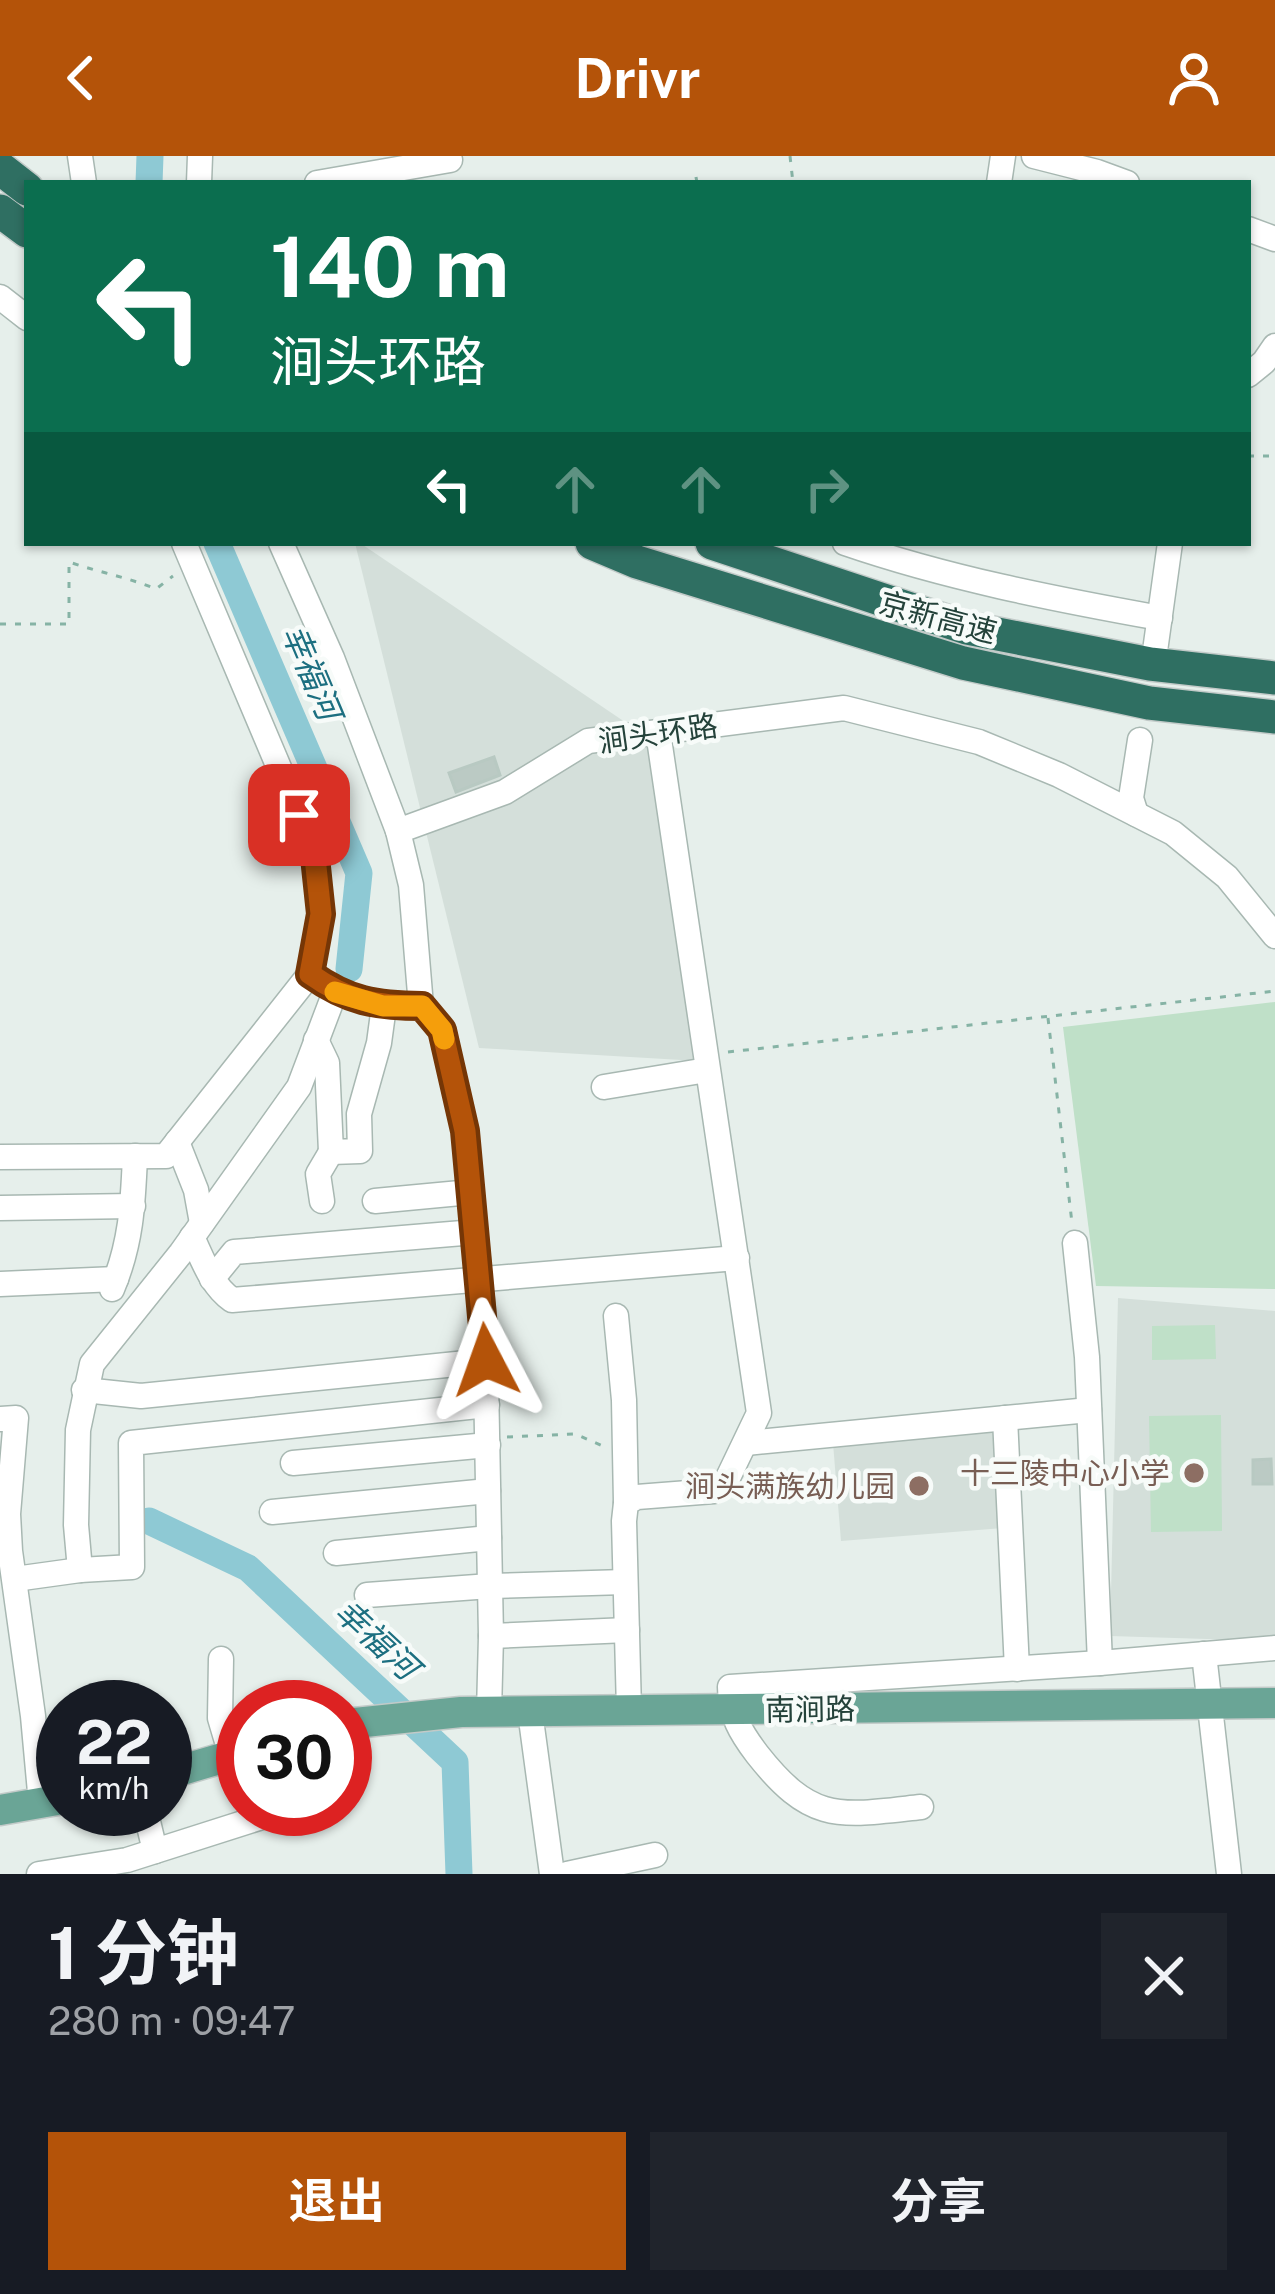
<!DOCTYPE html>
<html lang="zh">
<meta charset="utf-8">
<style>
body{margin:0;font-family:"Public Sans","Noto Sans SC",sans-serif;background:#20242c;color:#f1f3f6;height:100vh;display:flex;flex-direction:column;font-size:45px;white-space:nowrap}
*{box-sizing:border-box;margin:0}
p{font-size:39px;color:#9ea1a6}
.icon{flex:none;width:66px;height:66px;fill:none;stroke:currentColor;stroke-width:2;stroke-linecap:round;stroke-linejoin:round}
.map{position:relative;height:1718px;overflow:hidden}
.side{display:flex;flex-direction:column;background:#171b24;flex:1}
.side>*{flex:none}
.top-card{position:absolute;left:24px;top:24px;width:1227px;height:366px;border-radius:0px;box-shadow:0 3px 9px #0004;background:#0b6e4f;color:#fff;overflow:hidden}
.speed{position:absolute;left:36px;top:1524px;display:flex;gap:24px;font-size:60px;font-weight:700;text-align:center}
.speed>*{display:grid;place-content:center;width:156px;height:156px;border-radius:50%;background:#171b24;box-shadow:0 3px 9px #0004;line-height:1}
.speed small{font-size:30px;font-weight:400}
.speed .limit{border:18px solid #d22;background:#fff;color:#111}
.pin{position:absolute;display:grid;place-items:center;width:102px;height:102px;color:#fff;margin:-51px;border-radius:24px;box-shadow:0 6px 18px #0006}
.me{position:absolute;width:132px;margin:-66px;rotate:356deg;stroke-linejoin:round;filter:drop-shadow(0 0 9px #0008)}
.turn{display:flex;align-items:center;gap:42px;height:252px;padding:0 48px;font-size:54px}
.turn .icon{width:156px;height:156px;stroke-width:2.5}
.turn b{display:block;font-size:84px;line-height:102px}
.lanes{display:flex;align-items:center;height:114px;padding:0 48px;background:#0003;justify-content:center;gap:60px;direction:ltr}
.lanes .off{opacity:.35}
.round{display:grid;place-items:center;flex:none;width:126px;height:126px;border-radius:0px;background:#20242c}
.headline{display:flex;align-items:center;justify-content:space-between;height:204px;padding:0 48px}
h1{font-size:72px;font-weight:700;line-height:90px}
.button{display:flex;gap:24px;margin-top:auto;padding:24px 48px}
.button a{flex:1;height:138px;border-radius:0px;background:#b45309;color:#fff;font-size:48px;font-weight:700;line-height:138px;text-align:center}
.button a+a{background:#20242c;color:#f1f3f6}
header{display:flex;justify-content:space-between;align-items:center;height:156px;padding:0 48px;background:#b45309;color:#fff;font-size:54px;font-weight:700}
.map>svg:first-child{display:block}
</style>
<header><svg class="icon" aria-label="back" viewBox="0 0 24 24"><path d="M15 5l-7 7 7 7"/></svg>Drivr<svg class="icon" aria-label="person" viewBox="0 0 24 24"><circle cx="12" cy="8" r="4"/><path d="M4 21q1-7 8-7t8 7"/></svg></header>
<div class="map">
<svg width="1275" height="1718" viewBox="0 0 1275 1718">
<rect width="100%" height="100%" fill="#e6efeb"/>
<!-- built -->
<g fill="#d4dfda">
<path d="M355,387H360L659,589L715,906L479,892Z"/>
<path d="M1118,1142L1275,1155V1485L1110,1480Z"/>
<path d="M998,1275L1003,1372L841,1385L833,1287Z"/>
</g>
<!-- green -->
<g fill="#bfe0c8">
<path d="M1275,846V1133L1096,1130L1063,871Z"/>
<path d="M1215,1169L1216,1203L1152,1204V1170Z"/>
<path d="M1221,1259L1222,1375L1151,1376L1149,1260Z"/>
</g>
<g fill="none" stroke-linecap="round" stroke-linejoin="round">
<!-- river -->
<g stroke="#8ec9d4" stroke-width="27">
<path d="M149,27L150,0"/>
<path d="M217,387L359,717L349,813"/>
<path d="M149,1365L248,1412L455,1606L459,1718"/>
</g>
</g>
<!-- building -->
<g fill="#bbcac4" stroke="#b8c9c2" stroke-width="3">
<path d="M494,601L500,619L456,636L449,617Z"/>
<path d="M1271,1303L1272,1328H1253V1304Z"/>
</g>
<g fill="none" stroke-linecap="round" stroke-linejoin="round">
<defs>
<g id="minor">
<path d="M80,0L84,27"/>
<path d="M1034,0L1097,16L1127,27"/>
<path d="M199,27L200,0"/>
<path d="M317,27L450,4"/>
<path d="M999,27L1003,0"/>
<path d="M1248,73L1275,83"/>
<path d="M0,141L27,162"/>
<path d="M1248,219L1264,206L1275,190"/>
<path d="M281,387L332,502L398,675"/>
<path d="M845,387C947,422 1054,443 1160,462"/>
<path d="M1155,495L1170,387"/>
<path d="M1136,658L1131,642L1140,584"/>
<path d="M322,826C351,847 386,850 421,850"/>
<path d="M421,850L411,729L398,675L505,636L588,585L844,552L979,586L1059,619L1173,677L1227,721L1275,780"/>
<path d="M421,850L443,874L465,975L485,1175L491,1480L489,1556"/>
<path d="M316,884L327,907L331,996L360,995L359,958L379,887L384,850"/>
<path d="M604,931L707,914"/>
<path d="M177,986L196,1034L202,1067"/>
<path d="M0,1001L166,1000L310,818L321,758L313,692L184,387"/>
<path d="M322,1045L318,1018L331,996"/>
<path d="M375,1045L471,1036"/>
<path d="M0,1052L133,1050"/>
<path d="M192,1081C203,1104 211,1129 232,1144L737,1102"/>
<path d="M1075,1087L1087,1201L1100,1507"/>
<path d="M212,1123L234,1096L475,1076"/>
<path d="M0,1128L116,1123"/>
<path d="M112,1133C131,1088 133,1049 135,1000"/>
<path d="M616,1160L624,1244L626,1347"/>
<path d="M84,1234L141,1240L486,1205"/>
<path d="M1005,1262L1017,1513"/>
<path d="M0,1263L16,1262L8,1358L10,1395L33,1560L41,1647"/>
<path d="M746,1287L1089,1254"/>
<path d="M293,1307L488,1289"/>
<path d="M272,1356L488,1335"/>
<path d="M336,1397L489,1382"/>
<path d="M80,1414L76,1369L78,1274L92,1208L181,1097L299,931L335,836"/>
<path d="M15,1423L80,1414L132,1411L131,1287L487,1249"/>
<path d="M367,1439L490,1430L625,1426"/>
<path d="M491,1480L627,1474"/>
<path d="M1204,1498L1229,1718"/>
<path d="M221,1503L220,1562L231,1599"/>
<path d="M629,1554L624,1365L626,1347L637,1341L714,1335L724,1330L759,1257L658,576"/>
<path d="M530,1556L552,1718"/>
<path d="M921,1651C839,1660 812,1668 757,1598C741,1577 730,1559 730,1531L1100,1507L1275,1492"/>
<path d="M145,1653L155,1695"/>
<path d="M39,1718L127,1704L287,1653"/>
<path d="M567,1718L655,1699"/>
</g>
<g id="major">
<path d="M345,1568L461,1556L1275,1547"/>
<path d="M165,1619L243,1596"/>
<path d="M0,1654L63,1643"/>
</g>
<g id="highway">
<path d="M0,12L27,33"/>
<path d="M0,55L27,75"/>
<path d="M592,387L637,406L963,507L1149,547L1275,561"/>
<path d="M712,387L967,472L1150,508L1275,522"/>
</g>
</defs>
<!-- minor casing -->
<use href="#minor" stroke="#a8b8b2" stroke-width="27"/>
<!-- major casing -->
<use href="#major" stroke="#c2cac8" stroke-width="33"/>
<!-- highway casing -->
<use href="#highway" stroke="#c2cac8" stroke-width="36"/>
<!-- path -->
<g stroke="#86b3a5" stroke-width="3" stroke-dasharray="6 9" stroke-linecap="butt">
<path d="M790,0L793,27"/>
<path d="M696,21L697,27"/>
<path d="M1248,300H1275"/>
<path d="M0,468H69V406C98,416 127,421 156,433L173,420"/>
<path d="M1048,862L1072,1067"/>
<path d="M728,896L1275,835"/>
<path d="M507,1281L575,1278L603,1290"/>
</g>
<!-- minor -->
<use href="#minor" stroke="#fff" stroke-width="24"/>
<!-- major -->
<use href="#major" stroke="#6aa596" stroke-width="30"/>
<!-- highway -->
<use href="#highway" stroke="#2f6f62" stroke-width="33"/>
</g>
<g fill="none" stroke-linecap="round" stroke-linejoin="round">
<defs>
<path id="route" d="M299,659L314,692L321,758L310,818C348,845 376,850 422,850L442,874L465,975L486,1204"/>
</defs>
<!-- route casing -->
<use href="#route" stroke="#753606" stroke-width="30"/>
<!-- route -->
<use href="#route" stroke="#b45309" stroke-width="21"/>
<!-- slow -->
<path stroke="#f59e0b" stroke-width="21" d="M335,836L383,850H422L442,874L444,883"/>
</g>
<!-- markers -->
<g fill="#8d6e63" stroke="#f7fbf9" stroke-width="4.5">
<circle cx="1194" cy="1317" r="12"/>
<circle cx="919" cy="1330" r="12"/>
</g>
<g text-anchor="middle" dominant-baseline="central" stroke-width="9" stroke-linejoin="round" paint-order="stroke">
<!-- street labels -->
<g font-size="30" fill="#24423a" stroke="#f7fbf9">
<text transform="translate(938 461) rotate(15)">京新高速</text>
<text transform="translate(658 577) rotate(-8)">涧头环路</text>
<text transform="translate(810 1553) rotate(-1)">南涧路</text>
</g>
<!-- education labels -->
<g font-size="30" fill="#785e54" stroke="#f7fbf9" text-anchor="end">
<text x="1170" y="1317">十三陵中心小学</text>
<text x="895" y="1330">涧头满族幼儿园</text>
</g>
<!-- water labels -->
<g font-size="33" font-style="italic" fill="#1c6f80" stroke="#f7fbf9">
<text transform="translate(312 516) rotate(67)">幸福河</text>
<text transform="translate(377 1483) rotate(43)">幸福河</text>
</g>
</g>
</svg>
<div class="speed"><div>22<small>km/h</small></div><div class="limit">30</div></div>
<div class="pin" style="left:299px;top:659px;background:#d93025"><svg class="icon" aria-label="arrive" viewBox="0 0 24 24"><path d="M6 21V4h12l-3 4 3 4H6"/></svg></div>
<svg class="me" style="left:486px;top:1204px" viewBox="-20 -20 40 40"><path d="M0-17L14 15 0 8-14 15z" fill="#b45309" stroke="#fff" stroke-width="4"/></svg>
<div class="top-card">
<div class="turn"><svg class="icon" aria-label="left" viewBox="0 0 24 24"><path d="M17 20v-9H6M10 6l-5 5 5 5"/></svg><div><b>140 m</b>涧头环路</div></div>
<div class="lanes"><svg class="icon" aria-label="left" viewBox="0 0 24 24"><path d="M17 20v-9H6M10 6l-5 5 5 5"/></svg><svg class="icon off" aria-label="ahead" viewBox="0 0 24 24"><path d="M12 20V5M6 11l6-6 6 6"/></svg><svg class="icon off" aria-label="ahead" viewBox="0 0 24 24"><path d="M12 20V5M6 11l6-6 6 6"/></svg><svg class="icon off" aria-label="right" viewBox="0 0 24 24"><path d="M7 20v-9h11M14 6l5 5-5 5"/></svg></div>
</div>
</div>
<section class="side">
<div class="headline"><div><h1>1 分钟</h1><p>280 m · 09:47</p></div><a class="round"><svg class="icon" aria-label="close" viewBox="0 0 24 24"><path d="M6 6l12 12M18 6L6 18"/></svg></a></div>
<div class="button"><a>退出</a><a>分享</a></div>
</section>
